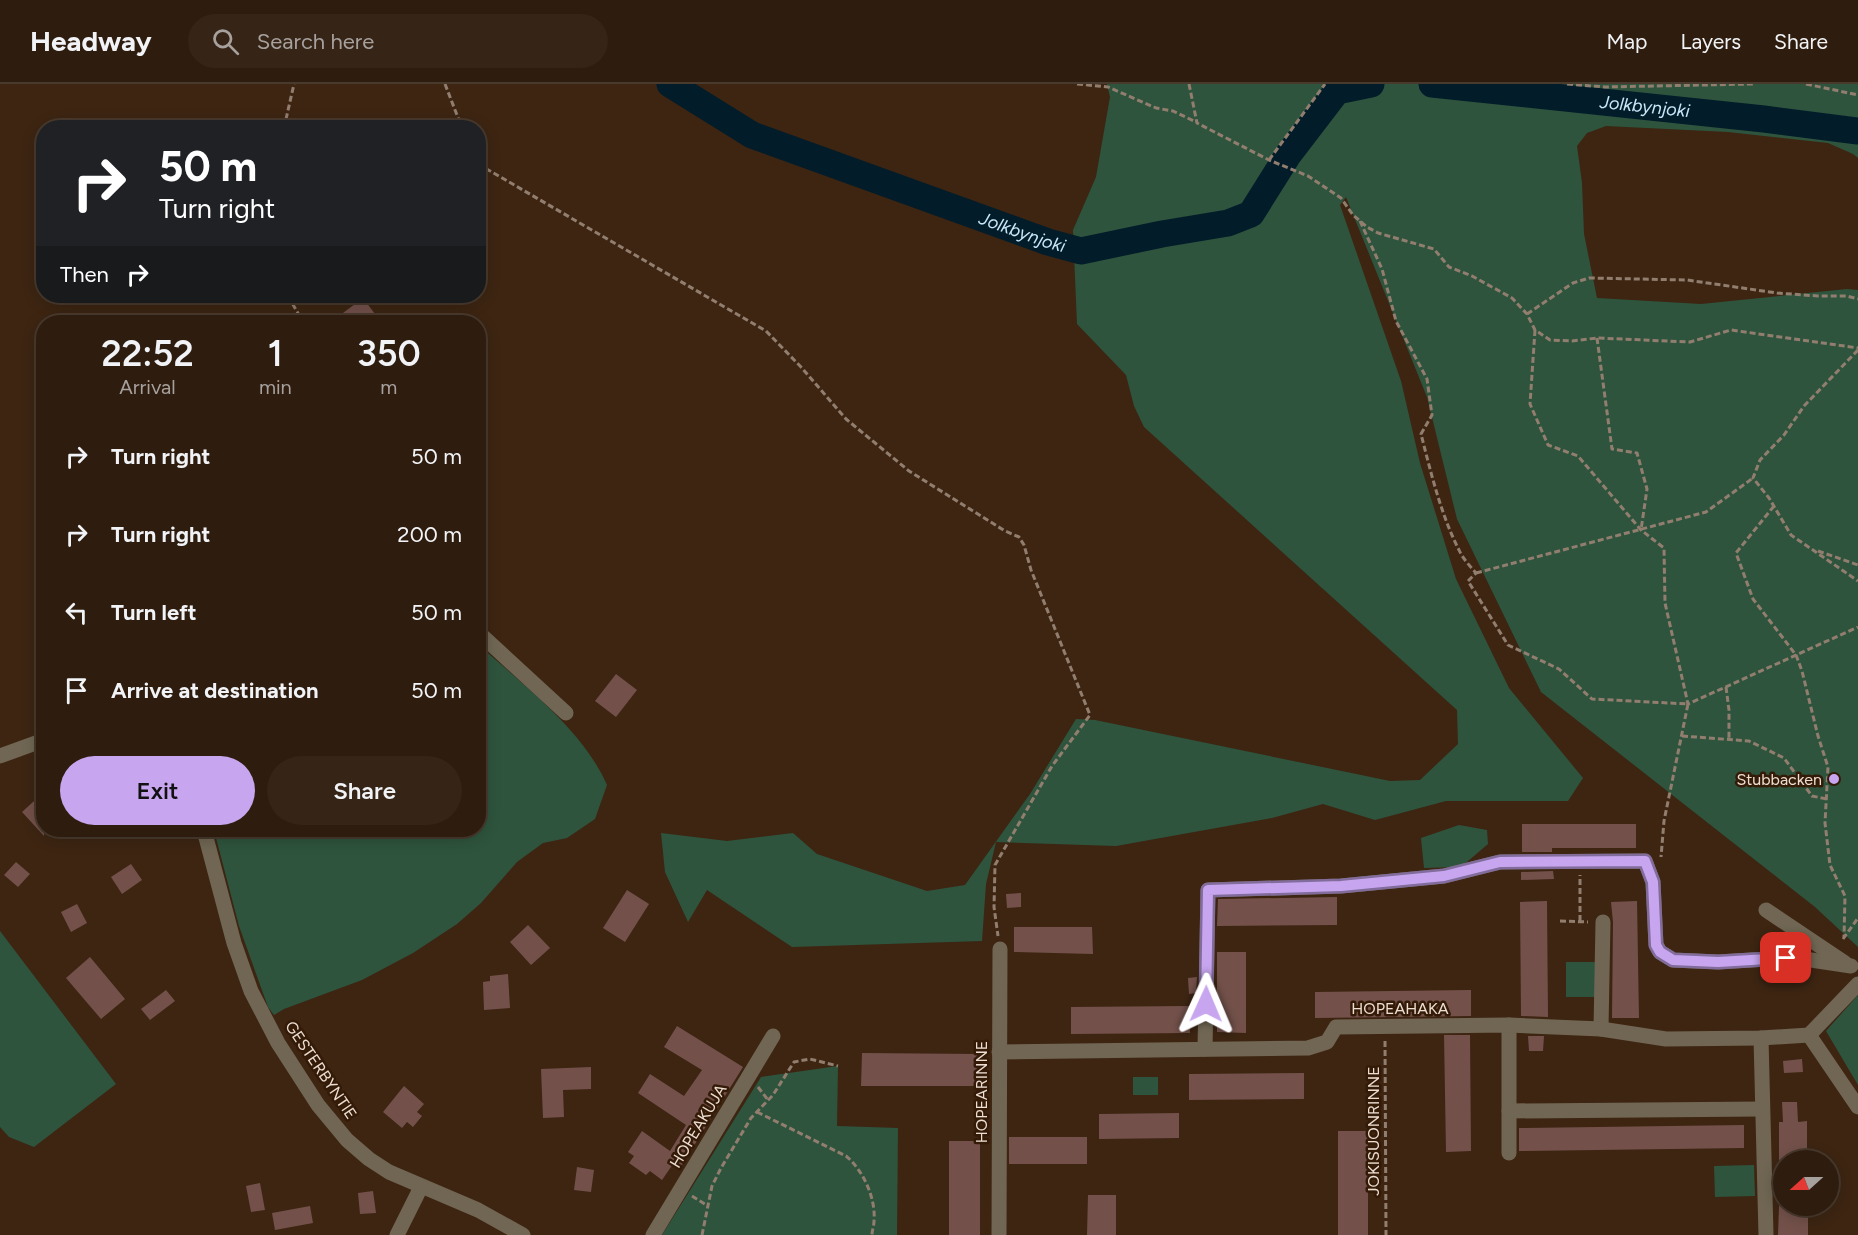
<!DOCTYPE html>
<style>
body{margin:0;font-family:Figtree,sans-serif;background:#362517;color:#f1f3f6;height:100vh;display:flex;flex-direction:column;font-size:22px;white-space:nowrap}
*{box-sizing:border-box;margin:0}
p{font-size:20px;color:#a7a19e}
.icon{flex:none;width:33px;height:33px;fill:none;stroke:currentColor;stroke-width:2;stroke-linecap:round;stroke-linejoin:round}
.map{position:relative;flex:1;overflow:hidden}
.sheet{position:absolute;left:36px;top:231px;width:450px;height:522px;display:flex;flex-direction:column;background:#2e1c0e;border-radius:24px;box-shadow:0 3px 15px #0003,0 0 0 2px #493a2e}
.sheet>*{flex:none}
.guide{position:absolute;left:36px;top:36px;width:450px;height:183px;border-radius:24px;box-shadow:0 3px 15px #0003,0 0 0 2px #493a2e;background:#202124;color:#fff;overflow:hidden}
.needle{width:39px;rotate:249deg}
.fabs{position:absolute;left:1773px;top:1066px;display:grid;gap:12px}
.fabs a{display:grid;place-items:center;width:66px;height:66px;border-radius:50%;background:#2e1c0e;box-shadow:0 3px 15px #0003,0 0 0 2px #493a2e;font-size:30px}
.pin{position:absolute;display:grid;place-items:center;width:51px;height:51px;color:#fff;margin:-26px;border-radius:12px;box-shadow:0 3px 9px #0006}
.me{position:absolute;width:66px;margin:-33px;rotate:1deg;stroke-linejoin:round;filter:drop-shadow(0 0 4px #0008)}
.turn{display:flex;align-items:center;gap:21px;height:126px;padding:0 24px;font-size:27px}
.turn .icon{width:78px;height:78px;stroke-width:2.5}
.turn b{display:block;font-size:42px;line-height:51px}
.then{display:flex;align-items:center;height:57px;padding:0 24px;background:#0003;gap:12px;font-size:22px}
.eta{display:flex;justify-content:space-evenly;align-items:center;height:102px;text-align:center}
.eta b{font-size:36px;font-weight:600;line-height:42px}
.primary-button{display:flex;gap:12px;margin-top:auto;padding:12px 24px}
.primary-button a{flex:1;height:69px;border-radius:36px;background:#c7a6ef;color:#111;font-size:24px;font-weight:600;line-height:69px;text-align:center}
.primary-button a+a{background:#362517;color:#f1f3f6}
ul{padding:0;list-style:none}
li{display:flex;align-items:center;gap:18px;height:78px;padding:0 24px}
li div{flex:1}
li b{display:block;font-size:22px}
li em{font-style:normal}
header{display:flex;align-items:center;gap:36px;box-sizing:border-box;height:84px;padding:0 30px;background:#2e1c0e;border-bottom:2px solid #493a2e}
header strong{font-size:28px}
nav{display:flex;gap:33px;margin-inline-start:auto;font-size:21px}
.search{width:420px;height:54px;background:#362517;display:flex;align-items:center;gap:15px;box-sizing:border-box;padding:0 21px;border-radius:33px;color:#a7a19e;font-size:22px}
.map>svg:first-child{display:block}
</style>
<header>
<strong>Headway</strong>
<div class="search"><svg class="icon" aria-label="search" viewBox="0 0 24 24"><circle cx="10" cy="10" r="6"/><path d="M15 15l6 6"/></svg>Search here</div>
<nav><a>Map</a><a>Layers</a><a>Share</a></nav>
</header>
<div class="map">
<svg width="1858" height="1151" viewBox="0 0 1858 1151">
<rect width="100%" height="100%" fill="#3d2512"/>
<!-- green -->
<g fill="#2e543d">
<path d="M1107,0H1858V74L1853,70L1828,59L1728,48L1606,42L1587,49L1577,62L1582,99L1584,150L1597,214L1701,220L1847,205L1858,206V863L1815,823L1541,608L1457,435L1427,313L1346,113L1340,121L1401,297L1420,379L1456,495L1509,604L1583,694L1568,717H1446L1375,736L1323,720L1272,734L1116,762L996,758L986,800L982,857L792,863L707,806L688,838L665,788L661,749L727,757L793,749L817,770L927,807L965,801L1030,710L1076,635L1095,636L1390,697L1420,696L1458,660L1457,626L1144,343L1134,322L1126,291L1077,240L1073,146L1096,93L1110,13Z"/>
<path d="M479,561C523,601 583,646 607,701L595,735L567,754L543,759L517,778L481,819L457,840L413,869L362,896L284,925L274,931L268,923L239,842L214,746H478Z"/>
<path d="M1459,741L1487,746L1488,760L1461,783L1424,784L1421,754Z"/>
<path d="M0,847L116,1000L34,1063L9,1053L0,1043Z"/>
<path d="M1566,878H1595L1596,913H1566Z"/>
<path d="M1858,911V1001L1826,947Z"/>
<path d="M838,982L837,1042L898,1044L897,1151H662L761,993Z"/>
<rect x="1133" y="993" width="25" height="18"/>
<path d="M1754,1081L1755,1112L1715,1113L1714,1082Z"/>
</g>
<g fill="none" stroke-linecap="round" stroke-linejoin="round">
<!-- river -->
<g stroke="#021c2a" stroke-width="27">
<path id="s1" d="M670,0L752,51L1048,158L1081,167L1162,150L1228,139L1251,130L1288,71L1337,7L1371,0"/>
<path id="s2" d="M1432,0L1764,35L1858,47"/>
</g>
</g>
<!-- building -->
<g fill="#73514a">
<path d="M363,214L381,238H331Z"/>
<path d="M616,590L637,606L616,633L595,617Z"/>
<path d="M44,708V752L22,728Z"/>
<path d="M1522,740H1636V764H1552V768H1522Z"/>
<path d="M16,778L30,790L18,803L4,791Z"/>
<path d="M131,780L142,796L122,810L111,793Z"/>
<path d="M1553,787L1554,795L1521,796V788Z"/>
<path d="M627,806L649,820L625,858L603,844Z"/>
<path d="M1021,809V823L1007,824L1006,810Z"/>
<path d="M1337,813V841L1217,842L1218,815Z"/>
<path d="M1547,817L1548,933L1521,932L1520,818Z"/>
<path d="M1637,817L1639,934H1612L1613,838L1611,818Z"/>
<path d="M77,820L87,839L71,848L61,828Z"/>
<path d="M528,841L550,864L531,881L510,858Z"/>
<path d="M1014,843H1092L1093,870L1014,868Z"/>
<path d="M1217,868H1246V949L1217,948Z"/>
<path d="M90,873L125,915L101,935L66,894Z"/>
<path d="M508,890L510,924L484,926L483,898L490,897V892Z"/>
<path d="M1197,893L1196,909L1189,910L1188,894Z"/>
<path d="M166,906L175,917L150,936L141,925Z"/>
<path d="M1471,906V932L1315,934V908Z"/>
<path d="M1189,922L1190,949L1071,950V923Z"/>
<path d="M677,942L743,983L680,1084L673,1080L662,1096L650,1087L646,1091L629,1079L634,1072L628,1068L642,1047L670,1067L686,1041L638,1009L650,990L684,1012L702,986L664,963Z"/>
<path d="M1444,951H1470L1471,1067L1446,1068Z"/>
<path d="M1528,952H1544L1543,967H1529Z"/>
<path d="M862,969L978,970V1002H861Z"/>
<path d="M1802,975L1803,988L1784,989L1783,977Z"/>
<path d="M591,983V1005L563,1006L564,1033L543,1034L541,985Z"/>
<path d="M1304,989V1015L1189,1016V990Z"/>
<path d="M404,1002L424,1020L417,1028L422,1032L413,1043L407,1038L402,1044L383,1028Z"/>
<path d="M1782,1018H1797L1798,1038L1807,1037V1077H1779V1038H1783Z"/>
<path d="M1179,1029V1054L1099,1055V1030Z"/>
<path d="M1744,1041V1064L1519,1067V1044Z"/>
<rect x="1338" y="1047" width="30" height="104"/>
<rect x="1009" y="1053" width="78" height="27"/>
<rect x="949" y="1057" width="31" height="94"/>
<path d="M577,1083L594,1086L591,1108L574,1106Z"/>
<path d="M260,1099L265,1126L251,1128L246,1102Z"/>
<path d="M373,1107L376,1129L360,1130L358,1109Z"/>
<path d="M1088,1111H1116V1151H1087Z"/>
<path d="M310,1122L313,1139L275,1146L272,1129Z"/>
<path d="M1779,1122H1808V1151H1778Z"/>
</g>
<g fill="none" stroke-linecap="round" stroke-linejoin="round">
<!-- path -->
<g stroke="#927e6f" stroke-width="3" stroke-dasharray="6 3" stroke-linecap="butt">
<path d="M445,0L462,44"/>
<path d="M1077,0L1108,3L1156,24L1173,27L1196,38"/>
<path d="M1189,0L1197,39L1269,76L1308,92L1341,114L1353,131L1367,143L1378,149L1434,165L1449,183L1472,192L1512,214L1527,230L1535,246L1550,256L1572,257L1597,254L1690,258L1731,246L1858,264"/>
<path d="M1567,0L1605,3L1753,0"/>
<path d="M1806,0L1858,11"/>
<path d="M284,44L294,0"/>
<path d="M1269,76L1325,0"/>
<path d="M478,80L766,247L801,283L846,335L909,387L1005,447L1019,453L1024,461L1031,486L1090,631L1052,682L995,781L994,823L998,852"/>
<path d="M1360,137L1382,185L1396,237L1427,295L1432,331L1421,350C1431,389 1441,431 1459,466C1463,475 1470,482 1476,489L1468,497L1508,561L1559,585L1592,615L1688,620L1664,737L1661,773"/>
<path d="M288,212L299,231L300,238"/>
<path d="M1527,230L1573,199L1589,194L1687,196L1777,209L1818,212H1847L1858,215"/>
<path d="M1535,246L1530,320L1548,361L1578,372L1641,446L1664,464L1665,519L1688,620L1858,543"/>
<path d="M1597,254L1612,365L1637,369L1647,405L1641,446"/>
<path d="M1858,266L1804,322L1784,351L1760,376L1753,394L1769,414L1791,451L1858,497"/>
<path d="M1774,422L1736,469L1753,515L1796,571L1802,587L1818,652L1828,683L1825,739L1830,781L1845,812L1844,853"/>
<path d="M1818,467L1858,481"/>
<path d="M1476,489L1706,428L1753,394"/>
<path d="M1726,603L1729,626V655"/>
<path d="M1682,652L1749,657L1784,674L1812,712L1827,715"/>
<path d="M1560,837L1588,838"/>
<path d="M1580,837V791"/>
<path d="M1843,855L1858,834"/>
<path d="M1385,957L1386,1151"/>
<path d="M758,1003L768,1016"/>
<path d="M757,1028L846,1072C863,1086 876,1114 874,1137C874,1142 872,1146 872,1151"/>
<path d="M692,1112L708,1122"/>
<path d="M702,1151L712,1102L721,1084L751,1034L773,1011L794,978L810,975L838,982"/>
</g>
<!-- minor -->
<g stroke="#706653" stroke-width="15">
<path d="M478,548L566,629"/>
<path d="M0,672L44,656"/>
<path d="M204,746L234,859L251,907L278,959L318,1021L347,1056L369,1075L389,1088L478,1126L523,1151"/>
<path d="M1766,826L1845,879"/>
<path d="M1509,941V1069"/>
<path d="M1601,945L1603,838"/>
<path d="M1809,951L1858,1023"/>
<path d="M1809,951L1858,900"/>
<path d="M1761,954L1766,1151"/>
<path d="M1205,965L1208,806L1341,802L1444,792L1500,778L1645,777L1653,798L1656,861L1660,868L1673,876L1718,878L1786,874L1811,876L1851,882"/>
<path d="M999,968L1308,964L1327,958L1336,943L1509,941L1601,945L1666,955L1761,954L1809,951"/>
<path d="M1509,1027L1762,1025"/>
<path d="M397,1151L421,1103"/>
<path d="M653,1151L773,952"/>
<path d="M999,1151L1000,865"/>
</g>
</g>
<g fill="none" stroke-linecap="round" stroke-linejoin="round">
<defs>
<path id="route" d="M1206,920L1208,806L1341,802L1444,792L1500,778L1645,777L1653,798L1656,861L1660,868L1673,876L1718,878L1786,874"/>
</defs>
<!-- route casing -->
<use href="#route" stroke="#816c9b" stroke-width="15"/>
<!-- route -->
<use href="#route" stroke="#c7a6ef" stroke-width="10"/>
</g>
<!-- markers -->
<circle fill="#c7a6ef" stroke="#331b08" stroke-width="2" cx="1834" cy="695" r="6"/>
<g text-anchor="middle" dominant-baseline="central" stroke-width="5" stroke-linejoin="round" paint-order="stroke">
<!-- poi labels -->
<g font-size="16" fill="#eeded2" stroke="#331b08" text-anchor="end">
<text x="1822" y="695">Stubbacken</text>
</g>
<!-- street labels -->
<g font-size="16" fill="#eeded2" stroke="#331b08">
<text x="1400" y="924">HOPEAHAKA</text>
<text transform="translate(321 986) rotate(56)">GESTERBYNTIE</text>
<text transform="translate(981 1008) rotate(-90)">HOPEARINNE</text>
<text transform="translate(698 1042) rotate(-59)">HOPEAKUJA</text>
<text transform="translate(1373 1047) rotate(-90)">JOKISUONRINNE</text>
</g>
<!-- water labels -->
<g font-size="18" font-style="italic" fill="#c8e7f9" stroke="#331b08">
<text stroke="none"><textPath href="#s2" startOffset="214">Jolkbynjoki</textPath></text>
<text stroke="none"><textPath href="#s1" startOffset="384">Jolkbynjoki</textPath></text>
</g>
</g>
</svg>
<div class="fabs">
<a><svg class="needle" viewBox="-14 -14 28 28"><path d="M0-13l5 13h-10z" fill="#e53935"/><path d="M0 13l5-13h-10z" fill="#a7a19e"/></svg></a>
</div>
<div class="pin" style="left:1786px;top:874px;background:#d93025"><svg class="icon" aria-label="arrive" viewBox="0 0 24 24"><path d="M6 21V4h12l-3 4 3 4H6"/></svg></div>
<svg class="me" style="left:1206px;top:920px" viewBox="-20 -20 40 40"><path d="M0-17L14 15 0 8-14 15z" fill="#c7a6ef" stroke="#fff" stroke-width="4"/></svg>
<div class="guide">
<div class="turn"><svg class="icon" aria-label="right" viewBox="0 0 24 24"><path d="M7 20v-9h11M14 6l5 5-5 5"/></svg><div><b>50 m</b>Turn right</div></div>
<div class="then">Then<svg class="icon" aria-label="right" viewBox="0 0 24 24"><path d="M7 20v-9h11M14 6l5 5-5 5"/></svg></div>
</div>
<section class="sheet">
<div class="eta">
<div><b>22:52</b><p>Arrival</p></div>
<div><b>1</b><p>min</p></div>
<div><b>350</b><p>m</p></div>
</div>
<ul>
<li><svg class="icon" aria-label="right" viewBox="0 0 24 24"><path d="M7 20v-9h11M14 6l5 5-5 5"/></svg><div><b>Turn right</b></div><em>50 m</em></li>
<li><svg class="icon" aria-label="right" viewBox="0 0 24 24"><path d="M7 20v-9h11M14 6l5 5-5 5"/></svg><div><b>Turn right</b></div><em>200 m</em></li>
<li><svg class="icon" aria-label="left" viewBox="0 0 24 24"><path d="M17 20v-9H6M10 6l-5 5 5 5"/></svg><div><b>Turn left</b></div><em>50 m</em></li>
<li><svg class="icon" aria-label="arrive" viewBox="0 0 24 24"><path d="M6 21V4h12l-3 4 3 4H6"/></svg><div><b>Arrive at destination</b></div><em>50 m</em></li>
</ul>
<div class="primary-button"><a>Exit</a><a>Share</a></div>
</section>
</div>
